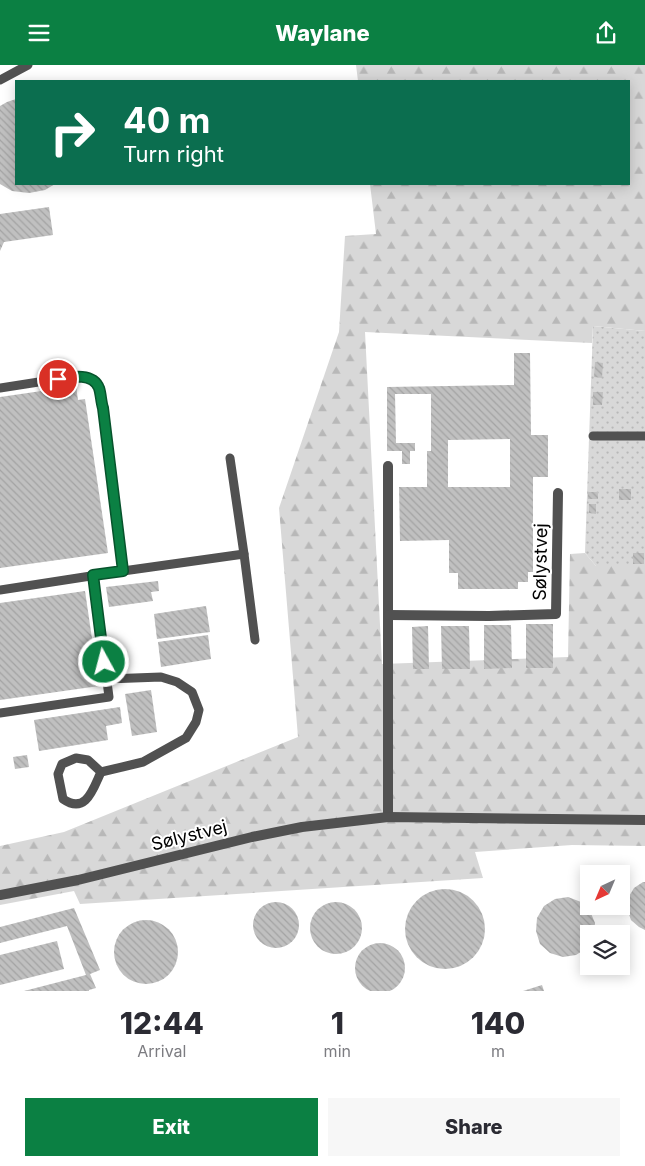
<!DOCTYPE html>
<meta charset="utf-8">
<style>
body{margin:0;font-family:Inter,sans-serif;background:#f7f7f7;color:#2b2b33;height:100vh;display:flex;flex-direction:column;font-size:19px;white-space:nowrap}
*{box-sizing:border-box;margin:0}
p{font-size:16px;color:#7c7c81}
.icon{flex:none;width:28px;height:28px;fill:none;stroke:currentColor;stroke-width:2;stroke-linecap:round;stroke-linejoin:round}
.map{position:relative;height:926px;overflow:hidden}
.side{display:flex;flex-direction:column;background:#fff;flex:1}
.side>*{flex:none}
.hud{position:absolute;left:15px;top:15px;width:615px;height:105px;border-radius:0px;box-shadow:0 2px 12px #0003;background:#0b6e4f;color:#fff;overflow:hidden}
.needle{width:32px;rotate:224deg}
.fabs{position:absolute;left:580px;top:800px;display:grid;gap:10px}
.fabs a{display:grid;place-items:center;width:50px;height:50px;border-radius:0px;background:#fff;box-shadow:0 2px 12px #0003;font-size:25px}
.pin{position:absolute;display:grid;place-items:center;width:42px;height:42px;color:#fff;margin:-21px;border:2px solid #fff;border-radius:50%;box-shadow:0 1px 5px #0007}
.me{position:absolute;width:55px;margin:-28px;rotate:353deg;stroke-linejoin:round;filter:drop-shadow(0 0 4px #0008)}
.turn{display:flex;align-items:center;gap:18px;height:105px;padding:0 25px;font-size:22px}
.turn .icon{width:65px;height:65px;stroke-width:2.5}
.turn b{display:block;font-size:35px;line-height:42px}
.eta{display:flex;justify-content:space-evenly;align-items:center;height:85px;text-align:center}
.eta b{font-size:30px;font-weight:800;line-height:35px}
.cta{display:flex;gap:10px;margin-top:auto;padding:10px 25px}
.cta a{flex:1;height:58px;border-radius:0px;background:#0b8043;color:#fff;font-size:20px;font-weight:800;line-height:58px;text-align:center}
.cta a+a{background:#f7f7f7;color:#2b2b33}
header{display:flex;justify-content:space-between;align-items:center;height:65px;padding:0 25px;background:#0b8043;color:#fff;font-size:22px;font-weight:800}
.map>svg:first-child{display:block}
</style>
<header><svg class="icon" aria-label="menu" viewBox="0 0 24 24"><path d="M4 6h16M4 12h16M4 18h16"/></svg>Waylane<svg class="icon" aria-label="share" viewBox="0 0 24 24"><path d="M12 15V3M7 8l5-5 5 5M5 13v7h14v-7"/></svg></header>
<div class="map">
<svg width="645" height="926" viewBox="0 0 645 926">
<defs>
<pattern id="grass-dots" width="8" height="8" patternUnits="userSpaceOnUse" patternTransform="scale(1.25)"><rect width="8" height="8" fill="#d8d8d8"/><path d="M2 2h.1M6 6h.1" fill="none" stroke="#b8b8b8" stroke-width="1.8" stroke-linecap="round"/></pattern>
<pattern id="forest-firs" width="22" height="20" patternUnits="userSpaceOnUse" patternTransform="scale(1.25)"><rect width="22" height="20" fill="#d8d8d8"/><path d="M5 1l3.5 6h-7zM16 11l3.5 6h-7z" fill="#b8b8b8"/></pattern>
<pattern id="building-back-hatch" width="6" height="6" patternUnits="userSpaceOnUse" patternTransform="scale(1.25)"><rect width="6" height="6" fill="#c0c0c0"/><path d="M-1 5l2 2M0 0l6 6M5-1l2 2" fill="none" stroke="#a3a3a3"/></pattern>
</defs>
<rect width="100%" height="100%" fill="#fff"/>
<!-- grass -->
<path fill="url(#grass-dots)" d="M593,261L645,266V501H596L585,488Z"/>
<!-- forest -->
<path fill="url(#forest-firs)" d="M356,0H645V266L593,261L592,278L365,267L382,599L568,592L570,489L585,488L596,501H645V781L572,780L475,787L483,813L80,839L74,826L0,840V781L64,767L298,672L279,443L339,267L345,171L376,169L370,119H629V16H358Z"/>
<!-- building -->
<g fill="url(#building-back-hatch)" fill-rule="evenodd">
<path d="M16,34V119H55L45,125L29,128L12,126L0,119V41L7,37Z"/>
<path d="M49,142L53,170L4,177L0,186V149Z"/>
<path d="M514,288H530L531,370H548V412H533V507H528V517H518V524H458V508H449V475L400,476L399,422H427V386H431V329H395L396,378H415V386H410V399H402V386H387V322L514,320ZM510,374V422H448V375Z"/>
<path d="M595,297L603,298L602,313L594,312Z"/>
<path d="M76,321L78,335L85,334L108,488L0,503V332Z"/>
<path d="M593,327H603L602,340H593Z"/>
<rect x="619" y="424" width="12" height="11"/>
<rect x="588" y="427" width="10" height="7"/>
<path d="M589,439H596V449L589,448Z"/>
<rect x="633" y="488" width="11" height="11"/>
<path d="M158,516L159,526L151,527L153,536L109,542L106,522Z"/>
<path d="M85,526L99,621L0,635V538Z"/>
<path d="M206,541L210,567L157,574L154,549Z"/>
<rect x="526" y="559" width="27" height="44"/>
<path d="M484,560H511L512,603L484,604Z"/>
<path d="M428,561L429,604H413L412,562Z"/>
<path d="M441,561H469L470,604H442Z"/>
<path d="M208,570L211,594L161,602L158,577Z"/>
<path d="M151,625L157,667L132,671L125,629Z"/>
<path d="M120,642L122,658L106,661L108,675L39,686L34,655Z"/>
<path d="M27,690L29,702L15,704L13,692Z"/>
<path d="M643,817H645V865L639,862L631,855L627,844L628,833L634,823Z"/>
<circle cx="445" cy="864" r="40"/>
<path d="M568,832L581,837L590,846L595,858L594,869H589V880L587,883L576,890L563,892L550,888L540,879L536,866L537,853L544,841L555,834Z"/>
<circle cx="276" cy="860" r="23"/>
<circle cx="336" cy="863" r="26"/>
<path d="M74,843L100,905L90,909L96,923L89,925V926H24L86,910L67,861L0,878V862Z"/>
<circle cx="146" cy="887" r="32"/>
<path d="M57,876L64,904L0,920V890Z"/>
<circle cx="380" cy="903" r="25"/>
<path d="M542,920L544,926H523Z"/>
</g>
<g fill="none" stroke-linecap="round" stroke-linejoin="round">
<!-- service -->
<g stroke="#515151" stroke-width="9">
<path d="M0,15L28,0"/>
<path d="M0,323L77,311L91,315L98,321L103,343L123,506L0,525"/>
<path d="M593,371H645"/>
<path d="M230,393L244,489"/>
<path d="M123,506L244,489L255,575"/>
<path d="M0,648L109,632L93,510"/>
<path d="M101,707C93,724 86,750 63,734L58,709L62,699L76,693L88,695L101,707L143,697L186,673L196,657L199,645L192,627L177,617L161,612L107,614"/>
</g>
<!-- minor -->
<g stroke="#515151" stroke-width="10">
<path d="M388,401V752"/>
<path d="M389,550L489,551L556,549L558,428"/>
<path d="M0,830L78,815L252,772L302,762L388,752L645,755"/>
</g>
</g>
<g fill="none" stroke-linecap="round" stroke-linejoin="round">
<defs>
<path id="route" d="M58,314C70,312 93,307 99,323C101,329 101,337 103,343L123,506L93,510L104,597"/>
</defs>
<!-- route casing -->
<use href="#route" stroke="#07532c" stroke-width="12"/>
<!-- route -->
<use href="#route" stroke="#0b8043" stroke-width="9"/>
</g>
<g text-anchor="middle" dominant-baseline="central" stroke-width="4" stroke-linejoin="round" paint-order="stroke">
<!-- street labels -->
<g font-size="18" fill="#000" stroke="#fff">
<text transform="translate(540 497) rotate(-89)">Sølystvej</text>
<text transform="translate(189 770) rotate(-14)">Sølystvej</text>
</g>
</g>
</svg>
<div class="fabs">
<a><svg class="needle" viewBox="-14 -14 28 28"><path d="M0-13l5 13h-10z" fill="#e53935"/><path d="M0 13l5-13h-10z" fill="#7c7c81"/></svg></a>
<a><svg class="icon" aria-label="layers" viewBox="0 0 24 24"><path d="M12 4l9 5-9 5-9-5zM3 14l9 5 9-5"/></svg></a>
</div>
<div class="pin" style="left:58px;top:314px;background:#d93025"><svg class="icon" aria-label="arrive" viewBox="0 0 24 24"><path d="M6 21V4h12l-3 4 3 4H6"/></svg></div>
<svg class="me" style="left:104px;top:597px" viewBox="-20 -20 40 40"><circle r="17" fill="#0b8043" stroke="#fff" stroke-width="3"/><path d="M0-11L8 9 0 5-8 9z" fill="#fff"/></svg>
<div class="hud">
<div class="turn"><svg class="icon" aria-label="right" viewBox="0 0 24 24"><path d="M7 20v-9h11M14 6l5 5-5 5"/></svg><div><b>40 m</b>Turn right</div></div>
</div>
</div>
<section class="side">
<div class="eta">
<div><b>12:44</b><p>Arrival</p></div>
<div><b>1</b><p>min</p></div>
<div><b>140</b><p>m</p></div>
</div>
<div class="cta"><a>Exit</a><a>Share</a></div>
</section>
